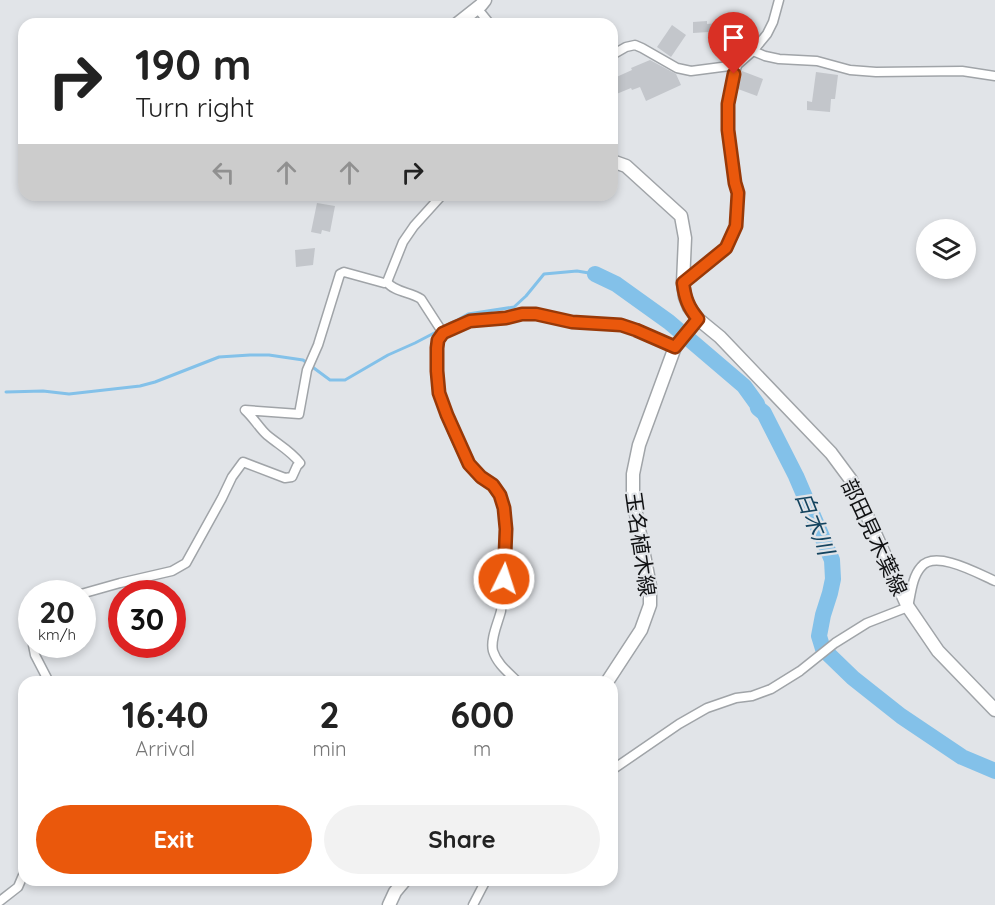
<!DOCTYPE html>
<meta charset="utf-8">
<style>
body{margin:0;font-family:Quicksand,"Noto Sans JP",sans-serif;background:#f2f2f2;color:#222;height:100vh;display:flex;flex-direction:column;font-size:22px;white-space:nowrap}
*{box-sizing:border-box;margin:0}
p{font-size:20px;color:#767676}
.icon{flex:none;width:33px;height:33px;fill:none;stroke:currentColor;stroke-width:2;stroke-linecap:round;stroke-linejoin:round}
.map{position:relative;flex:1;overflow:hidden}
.details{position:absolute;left:18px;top:676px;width:600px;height:210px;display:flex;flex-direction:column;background:#fff;border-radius:18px;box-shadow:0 3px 9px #0003}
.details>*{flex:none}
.banner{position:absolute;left:18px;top:18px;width:600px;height:183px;border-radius:18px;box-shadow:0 3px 9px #0003;background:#fff;color:#222;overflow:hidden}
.tools{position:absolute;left:916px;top:219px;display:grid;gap:12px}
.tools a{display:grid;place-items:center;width:60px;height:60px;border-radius:50%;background:#fff;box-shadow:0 3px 9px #0003;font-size:30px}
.speed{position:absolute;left:18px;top:580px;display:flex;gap:12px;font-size:30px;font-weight:700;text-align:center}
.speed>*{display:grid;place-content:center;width:78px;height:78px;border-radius:50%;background:#fff;box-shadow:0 3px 9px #0003;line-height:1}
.speed small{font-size:15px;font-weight:400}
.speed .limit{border:9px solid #d22;background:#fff;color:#111}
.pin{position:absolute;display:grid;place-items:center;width:51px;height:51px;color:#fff;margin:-62px -26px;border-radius:50% 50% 50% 0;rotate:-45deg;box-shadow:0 0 6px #0007}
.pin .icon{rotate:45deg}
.me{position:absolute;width:66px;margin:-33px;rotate:4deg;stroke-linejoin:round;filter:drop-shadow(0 0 4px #0008)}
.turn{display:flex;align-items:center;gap:21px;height:126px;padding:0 18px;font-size:27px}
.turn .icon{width:78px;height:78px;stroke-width:2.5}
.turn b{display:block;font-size:42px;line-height:51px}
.lanes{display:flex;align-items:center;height:57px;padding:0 18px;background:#0003;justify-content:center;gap:30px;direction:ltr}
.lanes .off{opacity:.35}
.eta{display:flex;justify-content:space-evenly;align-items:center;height:102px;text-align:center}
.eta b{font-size:36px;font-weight:700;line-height:42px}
.primary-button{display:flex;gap:12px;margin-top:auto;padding:12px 18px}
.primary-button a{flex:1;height:69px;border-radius:36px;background:#ea580c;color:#fff;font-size:24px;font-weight:700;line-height:69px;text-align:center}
.primary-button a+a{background:#f2f2f2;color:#222}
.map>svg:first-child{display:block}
</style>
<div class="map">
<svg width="995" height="905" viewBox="0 0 995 905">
<rect width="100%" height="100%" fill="#e1e4e8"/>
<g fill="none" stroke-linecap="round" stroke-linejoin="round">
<!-- stream -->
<g stroke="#83c1e9" stroke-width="3">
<path d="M454,322L468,314L514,307L526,296L544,274L577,271L595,274"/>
<path d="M6,392L43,391L69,394L140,386L155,382L219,357L250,355H269L303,360L330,380H345L388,355L415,343L438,331"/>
</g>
<!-- river -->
<path stroke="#83c1e9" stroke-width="16" d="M595,274L616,284L669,322L744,386L757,404L758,408L764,413L796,476L832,560L833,579L830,593L823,615L819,636L823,649L853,678L901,716L962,757L995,771"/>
</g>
<!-- building -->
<g fill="#c3c6cb">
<path d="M707,21V24L719,23L720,40L709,41V32L693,33V22Z"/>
<path d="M672,25L686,35L671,57L657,47Z"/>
<path d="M650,60L676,74L681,85L646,101L640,87L632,90L631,88L614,95L612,90V79L632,70L631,68Z"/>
<path d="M742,71L763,79L757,96L738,89Z"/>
<path d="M816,72L838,75L835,99H831L830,112L807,110V101L812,102Z"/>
<path d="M317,203L335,206L330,232L322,230L321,234L311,232Z"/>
<path d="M315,248L313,265L296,267L295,250Z"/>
</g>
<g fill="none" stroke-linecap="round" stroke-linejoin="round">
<defs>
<g id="minor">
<path d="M477,8L490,24"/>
<path d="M753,51L765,56L779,59L817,61L850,70L876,72L962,71L995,76"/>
<path d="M612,55L626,47L635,45L642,48L677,68L691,71L737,65L753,51L767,34L773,22L779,0"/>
<path d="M387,282C394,292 411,292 421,299L443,333"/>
<path d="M683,283L726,248L736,226L738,193L735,183L728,130V104L737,65"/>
<path d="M81,594L120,583L172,571L186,563L222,498L232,477L243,462L285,478L292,477L297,466L300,463C291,451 279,445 267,435C260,429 253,417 245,410L299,414L307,370L318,345L340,274L344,272L384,283L387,282L403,242L414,226L442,195"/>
<path d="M33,645L35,655L49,682"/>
<path d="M518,682C509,673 497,664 493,651C490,639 498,623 501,611C502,602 502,593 503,584C506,559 509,532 504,507C499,485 483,482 471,466C459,450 445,415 440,395C436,382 433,343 443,333C457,319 486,321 504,318C514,317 524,314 535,314C547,314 558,320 570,322C587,324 604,322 620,325C638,327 659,340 675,347"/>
<path d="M612,770L679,724L707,708L736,698L752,696L771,689L800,671L835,643L867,623L908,607C911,594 912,577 921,567C935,549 979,574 995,581"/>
<path d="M0,901L18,887L24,873"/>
<path d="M473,905L486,880"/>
</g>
<g id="secondary">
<path d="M457,24L481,5L485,0"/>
<path d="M612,161L626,166L681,216L685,238L683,283L685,297L689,307L698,319L720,337L831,453L851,480L908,607L938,651L995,710"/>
<path d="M607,682L641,630L650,605V586L633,498V474L639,445L675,347L698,319"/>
<path d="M389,905L395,892L405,880"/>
</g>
</defs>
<!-- minor casing -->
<use href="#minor" stroke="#a0a4a8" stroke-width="11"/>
<!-- secondary casing -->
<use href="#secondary" stroke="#a0a4a8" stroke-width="15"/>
<!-- minor -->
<use href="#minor" stroke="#fff" stroke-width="8"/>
<!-- secondary -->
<use href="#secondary" stroke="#fff" stroke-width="12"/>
</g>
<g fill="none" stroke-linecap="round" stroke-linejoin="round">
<defs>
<path id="route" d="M504,579L506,529L504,508L500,495L493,485L481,477L469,464L447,415L439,393L437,371V348L438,340L443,333L470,321L506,318L522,314H536L572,322L621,325L636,330L675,347L698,319C688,307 685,298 683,283L726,248L736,226L738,193L735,183L728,130V104L734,74"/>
</defs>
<!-- route casing -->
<use href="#route" stroke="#983908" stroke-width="15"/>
<!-- route -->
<use href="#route" stroke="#ea580c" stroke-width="10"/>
</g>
<g text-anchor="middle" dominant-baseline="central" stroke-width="4.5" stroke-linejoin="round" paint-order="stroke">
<!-- street labels -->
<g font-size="21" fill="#111214" stroke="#e1e4e8">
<text transform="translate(875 537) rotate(65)">部田見木葉線</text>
<text transform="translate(641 544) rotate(82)">玉名植木線</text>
</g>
<!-- water labels -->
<g font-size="22" font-style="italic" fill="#14445f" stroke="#e1e4e8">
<text transform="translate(815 523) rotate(68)">白木川</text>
</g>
</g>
</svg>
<div class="tools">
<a><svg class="icon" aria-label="layers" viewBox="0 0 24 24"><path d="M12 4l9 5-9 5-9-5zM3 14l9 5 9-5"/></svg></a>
</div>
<div class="speed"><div>20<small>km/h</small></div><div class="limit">30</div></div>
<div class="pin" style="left:734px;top:74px;background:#d93025"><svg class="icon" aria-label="arrive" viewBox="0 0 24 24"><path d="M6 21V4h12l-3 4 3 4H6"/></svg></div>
<svg class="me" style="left:504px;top:579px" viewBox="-20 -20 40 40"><circle r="17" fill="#ea580c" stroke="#fff" stroke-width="3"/><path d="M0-11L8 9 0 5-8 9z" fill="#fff"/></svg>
<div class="banner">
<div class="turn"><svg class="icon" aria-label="right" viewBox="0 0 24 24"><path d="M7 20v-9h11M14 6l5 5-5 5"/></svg><div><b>190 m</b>Turn right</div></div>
<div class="lanes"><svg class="icon off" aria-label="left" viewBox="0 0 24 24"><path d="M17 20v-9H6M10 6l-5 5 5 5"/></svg><svg class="icon off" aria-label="ahead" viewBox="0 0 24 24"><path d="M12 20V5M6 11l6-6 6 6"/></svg><svg class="icon off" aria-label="ahead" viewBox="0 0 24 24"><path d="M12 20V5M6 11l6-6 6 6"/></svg><svg class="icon" aria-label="right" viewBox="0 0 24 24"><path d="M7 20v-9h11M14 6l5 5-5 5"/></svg></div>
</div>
<section class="details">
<div class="eta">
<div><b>16:40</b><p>Arrival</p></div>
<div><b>2</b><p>min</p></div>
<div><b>600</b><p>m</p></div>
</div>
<div class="primary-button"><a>Exit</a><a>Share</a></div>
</section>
</div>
